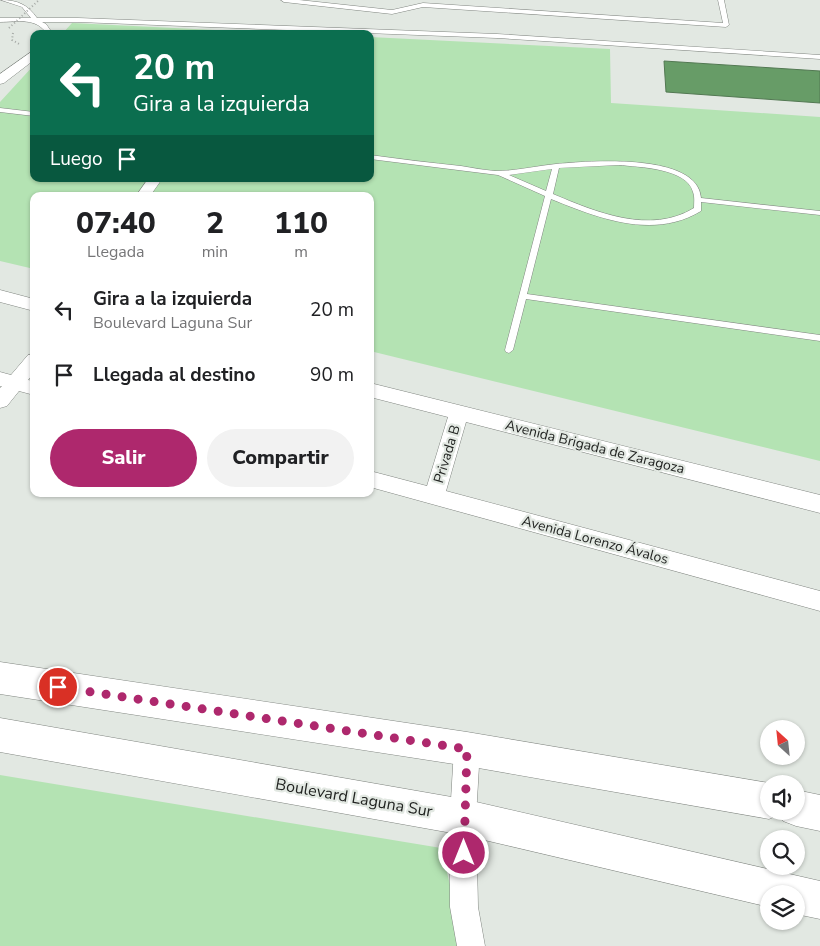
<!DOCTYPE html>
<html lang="es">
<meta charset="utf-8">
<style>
body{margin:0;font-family:"Nunito Sans",sans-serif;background:#f2f2f2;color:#202124;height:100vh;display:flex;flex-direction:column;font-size:19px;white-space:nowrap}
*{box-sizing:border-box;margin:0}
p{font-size:16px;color:#757577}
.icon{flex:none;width:28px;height:28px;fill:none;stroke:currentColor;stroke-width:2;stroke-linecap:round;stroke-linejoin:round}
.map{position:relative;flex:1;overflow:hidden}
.sheet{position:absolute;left:30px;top:192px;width:344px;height:305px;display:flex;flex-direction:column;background:#fff;border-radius:10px;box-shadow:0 1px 4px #0004}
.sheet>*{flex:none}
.top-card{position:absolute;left:30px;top:30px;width:344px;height:152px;border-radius:10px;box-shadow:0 1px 4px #0004;background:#0b6e4f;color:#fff;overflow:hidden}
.needle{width:32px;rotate:333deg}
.fabs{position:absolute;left:760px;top:720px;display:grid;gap:10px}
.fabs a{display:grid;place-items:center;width:45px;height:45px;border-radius:50%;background:#fff;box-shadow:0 1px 4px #0004;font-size:25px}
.pin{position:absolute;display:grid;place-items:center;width:42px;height:42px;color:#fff;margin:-21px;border:2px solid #fff;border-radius:50%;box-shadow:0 1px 5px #0007}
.me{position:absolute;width:55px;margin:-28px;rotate:0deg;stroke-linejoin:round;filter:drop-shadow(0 0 4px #0008)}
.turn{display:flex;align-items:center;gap:18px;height:105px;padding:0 20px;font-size:22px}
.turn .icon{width:65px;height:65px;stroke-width:2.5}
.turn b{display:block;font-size:35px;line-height:42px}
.then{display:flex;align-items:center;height:48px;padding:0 20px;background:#0003;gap:10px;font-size:19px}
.eta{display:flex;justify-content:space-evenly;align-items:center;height:85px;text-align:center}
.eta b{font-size:30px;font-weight:800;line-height:35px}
.button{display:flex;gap:10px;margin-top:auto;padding:10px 20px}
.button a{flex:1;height:58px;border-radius:30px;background:#ae286d;color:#fff;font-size:20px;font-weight:800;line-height:58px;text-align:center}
.button a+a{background:#f2f2f2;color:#202124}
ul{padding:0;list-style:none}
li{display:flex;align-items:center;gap:15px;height:65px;padding:0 20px}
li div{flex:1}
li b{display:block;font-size:19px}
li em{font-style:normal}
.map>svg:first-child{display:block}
</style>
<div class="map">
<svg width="820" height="946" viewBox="0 0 820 946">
<rect width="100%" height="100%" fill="#e2e8e2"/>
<!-- green -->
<g fill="#b4e3b3">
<path d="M72,23L298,34H62Z"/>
<path d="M370,37L610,49L611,103L820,117V461L370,351V196H34V269L0,261V102L34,65V179H370Z"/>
<path d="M0,775L441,848L465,946H0Z"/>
</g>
<!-- water -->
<path fill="#679c67" stroke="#527852" d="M664,61L820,71V103L666,92Z"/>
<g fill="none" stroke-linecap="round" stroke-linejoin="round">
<defs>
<g id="lane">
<path d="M1,0C18,0 28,5 37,18H78L497,34L820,55V59L497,38L78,22H42L46,24L53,34H47C36,17 18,22 0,22V18H31L22,7Z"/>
<path d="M281,0H299L392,10L423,3L723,23L718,0H724L729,25L726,27L423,7L392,14L284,2Z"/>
<path d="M0,108L34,112V116L0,112Z"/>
<path d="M370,155C400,159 431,163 461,166C473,168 484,170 495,171C516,171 536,166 556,164C587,161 698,152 701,198L820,211V215L701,202V211C653,240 598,218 551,199L527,294L820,335V341L526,299L513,350L509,353L506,352L505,350L545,196L498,175L370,159ZM619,165C638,167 687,168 693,192C695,197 694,203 694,208C650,235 596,212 553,194L559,168ZM552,169L546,191L509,175Z"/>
</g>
<g id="street">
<path d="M34,50V60L4,83L0,84V74Z"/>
<path d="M148,179H162L150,196H136Z"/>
<path d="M0,290L34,299V311L0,302Z"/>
<path d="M34,354V373L28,380L34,381V395L19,391L7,406L0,408V388L2,386H0V372L11,375L28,355Z"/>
<path d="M370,383L820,495V513L466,422L446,491L820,591V611L370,487V471L427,486L448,417L370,397Z"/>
<path d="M467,736L476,740L480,749L476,817L478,907L485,946H457L450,907V817L454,749L458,740Z"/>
</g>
<g id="primary">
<path d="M0,662L467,732L769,783L771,784H769V811H796V790L820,795V831L796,826L783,821L780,814L769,819L467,766L0,694Z"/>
<path d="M0,718L463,799L820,881V919L796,914V894H769V907L463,835L0,752Z"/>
</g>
</defs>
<!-- lane casing -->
<use href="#lane" stroke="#808580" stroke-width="1"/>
<!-- street casing -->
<use href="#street" stroke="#808580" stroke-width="1"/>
<!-- primary casing -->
<use href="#primary" stroke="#808580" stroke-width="1"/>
<!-- path -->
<path stroke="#a5a9a5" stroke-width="2" stroke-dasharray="1 2.5" stroke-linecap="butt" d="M13,33L12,40L19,44"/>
<!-- lane -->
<use href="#lane" fill="#fff" fill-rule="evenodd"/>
<!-- street -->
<use href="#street" fill="#fff" fill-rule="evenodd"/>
<!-- primary -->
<use href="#primary" fill="#fff" fill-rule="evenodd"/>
<!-- path-bridge -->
<path stroke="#a5a9a5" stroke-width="2" stroke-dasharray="1 2.5" stroke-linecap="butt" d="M9,28L39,0"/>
</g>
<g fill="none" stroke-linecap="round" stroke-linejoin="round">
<!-- route -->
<path stroke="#ae286d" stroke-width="9" stroke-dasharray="0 16.2" d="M58,687L467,749L464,853"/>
</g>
<g text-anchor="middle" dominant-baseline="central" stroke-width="4.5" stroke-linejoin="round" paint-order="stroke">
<!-- street labels -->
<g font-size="14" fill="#222422" stroke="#e2e8e2">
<text transform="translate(595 447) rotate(14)">Avenida Brigada de Zaragoza</text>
<text transform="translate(447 454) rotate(-73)">Privada B</text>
<text transform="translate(595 540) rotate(15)">Avenida Lorenzo Ávalos</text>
</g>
<!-- near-street labels -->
<g font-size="16" fill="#222422" stroke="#e2e8e2">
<text transform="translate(354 798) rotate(10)">Boulevard Laguna Sur</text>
</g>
</g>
</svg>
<div class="fabs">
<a><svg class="needle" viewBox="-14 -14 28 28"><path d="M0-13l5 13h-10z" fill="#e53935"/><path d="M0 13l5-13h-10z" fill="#757577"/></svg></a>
<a><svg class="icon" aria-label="sound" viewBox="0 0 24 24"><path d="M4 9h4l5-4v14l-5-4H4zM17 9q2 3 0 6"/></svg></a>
<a><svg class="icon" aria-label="search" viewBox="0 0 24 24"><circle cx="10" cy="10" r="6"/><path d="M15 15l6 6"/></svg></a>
<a><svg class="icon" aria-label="layers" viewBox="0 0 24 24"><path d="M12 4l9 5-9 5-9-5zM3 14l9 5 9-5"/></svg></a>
</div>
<div class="pin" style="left:58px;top:687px;background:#d93025"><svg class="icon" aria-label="arrive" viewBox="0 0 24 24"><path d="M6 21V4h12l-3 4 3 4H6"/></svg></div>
<svg class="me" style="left:464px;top:853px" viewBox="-20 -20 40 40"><circle r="17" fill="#ae286d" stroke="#fff" stroke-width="3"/><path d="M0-11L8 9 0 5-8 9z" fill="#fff"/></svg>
<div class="top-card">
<div class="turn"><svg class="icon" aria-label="left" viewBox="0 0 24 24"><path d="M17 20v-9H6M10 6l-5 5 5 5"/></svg><div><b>20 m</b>Gira a la izquierda</div></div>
<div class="then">Luego<svg class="icon" aria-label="arrive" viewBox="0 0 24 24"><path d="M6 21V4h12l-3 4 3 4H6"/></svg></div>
</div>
<section class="sheet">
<div class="eta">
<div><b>07:40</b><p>Llegada</p></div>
<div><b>2</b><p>min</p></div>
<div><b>110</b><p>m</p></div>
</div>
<ul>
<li><svg class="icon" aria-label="left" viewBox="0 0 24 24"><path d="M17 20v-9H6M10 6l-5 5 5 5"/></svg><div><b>Gira a la izquierda</b><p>Boulevard Laguna Sur</p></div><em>20 m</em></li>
<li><svg class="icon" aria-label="arrive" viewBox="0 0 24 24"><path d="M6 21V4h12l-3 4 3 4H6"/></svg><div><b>Llegada al destino</b></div><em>90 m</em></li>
</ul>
<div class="button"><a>Salir</a><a>Compartir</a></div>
</section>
</div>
